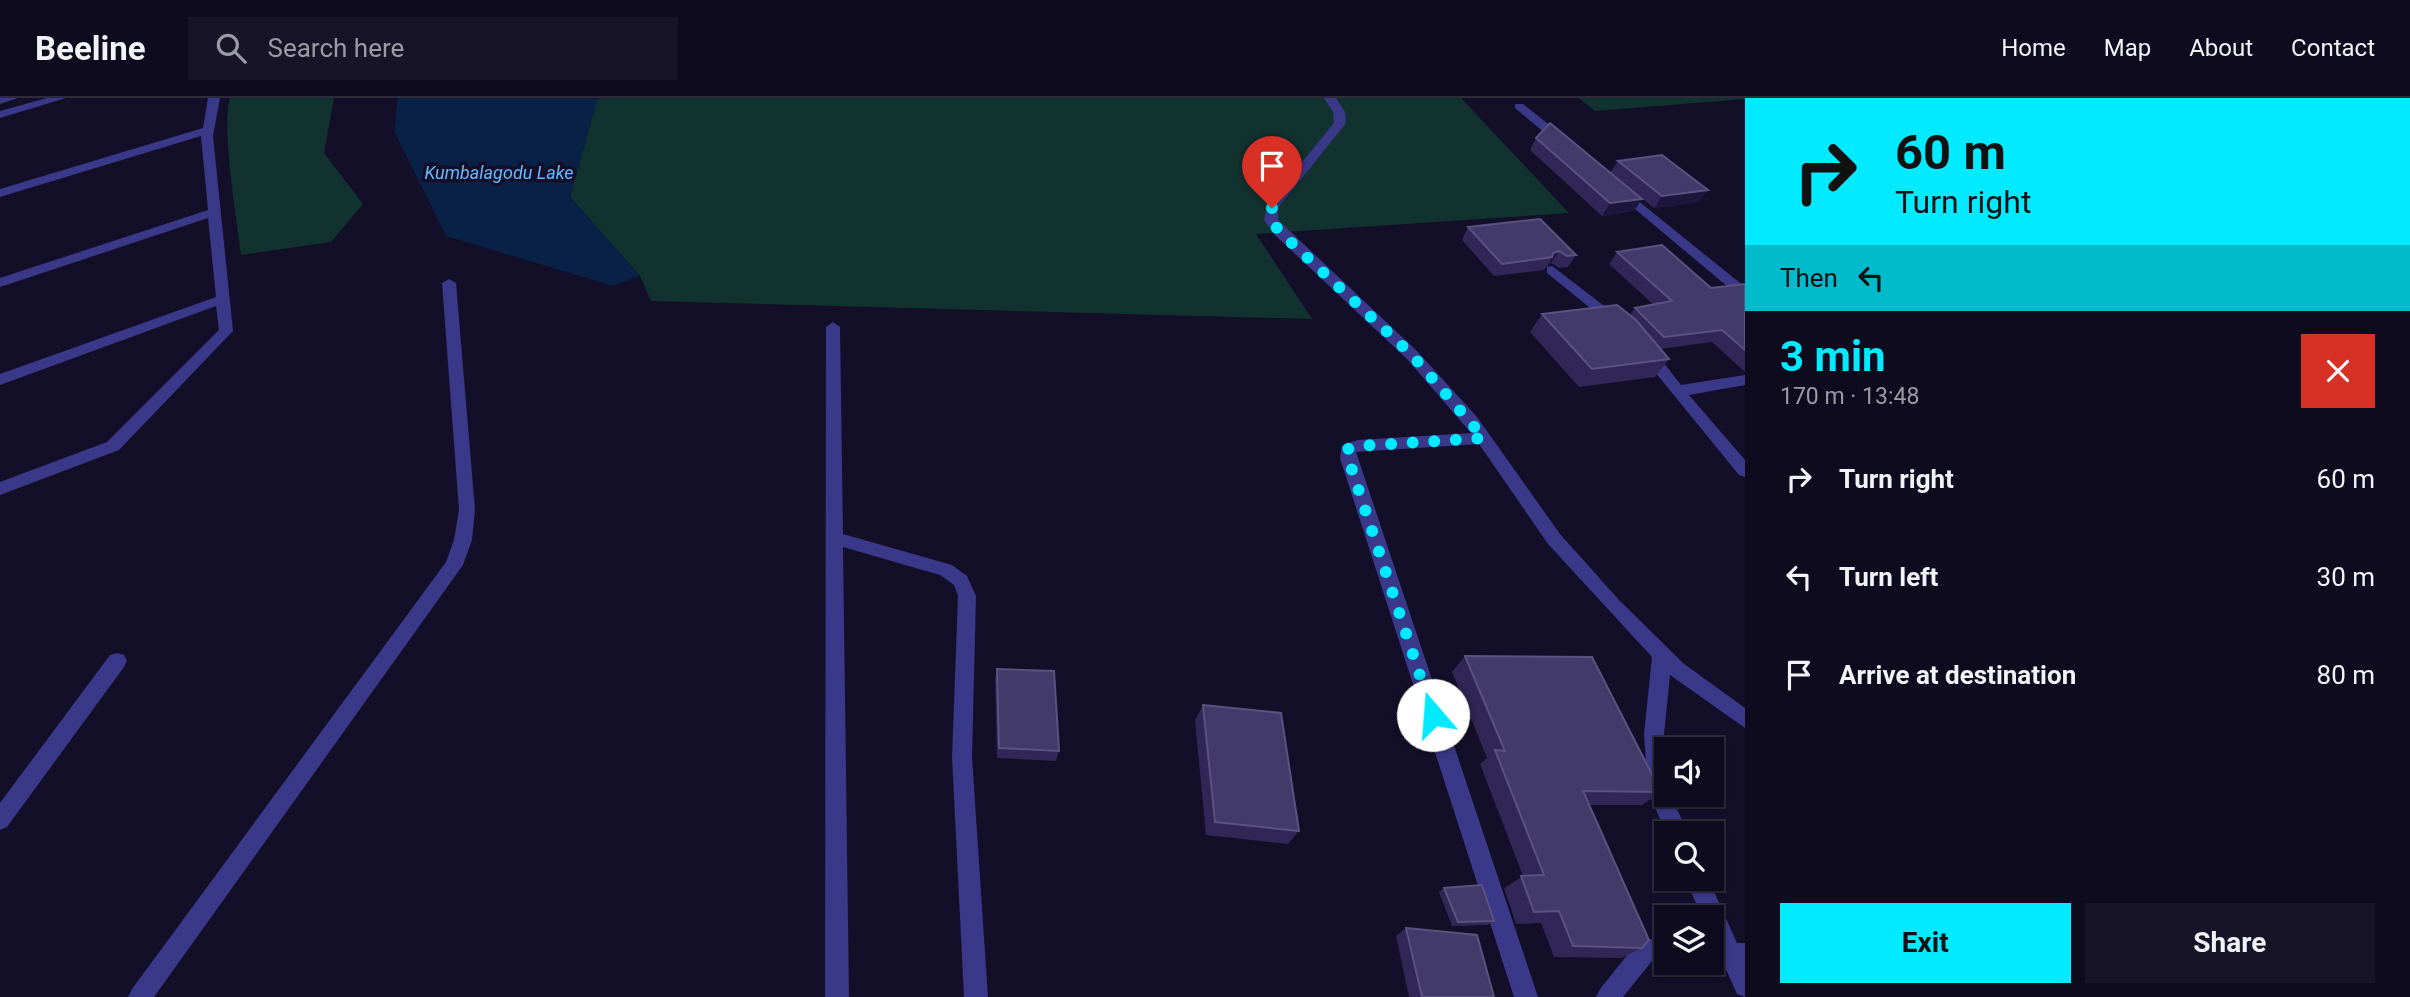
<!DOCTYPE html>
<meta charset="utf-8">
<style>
body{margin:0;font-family:Roboto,sans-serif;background:#171427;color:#f1f3f6;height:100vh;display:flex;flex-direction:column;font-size:26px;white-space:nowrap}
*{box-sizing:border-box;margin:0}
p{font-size:23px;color:#9b9ba4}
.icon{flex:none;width:38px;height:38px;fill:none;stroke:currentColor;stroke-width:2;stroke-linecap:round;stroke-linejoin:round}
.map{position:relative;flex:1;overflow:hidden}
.drawer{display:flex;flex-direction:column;background:#0e0b1e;width:665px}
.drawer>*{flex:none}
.hud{background:#02eaff;color:#111;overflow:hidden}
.tools{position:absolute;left:1654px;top:639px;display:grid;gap:14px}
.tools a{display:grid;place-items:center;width:70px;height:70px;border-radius:0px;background:#0e0b1e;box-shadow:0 2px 5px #0004,0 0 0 2px #2e2b3c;font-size:35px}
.pin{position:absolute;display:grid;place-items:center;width:60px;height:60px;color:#fff;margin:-72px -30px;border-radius:50% 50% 50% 0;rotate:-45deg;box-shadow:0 0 7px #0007}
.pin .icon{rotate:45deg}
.me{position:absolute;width:77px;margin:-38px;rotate:342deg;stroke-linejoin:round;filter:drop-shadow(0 0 5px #0008)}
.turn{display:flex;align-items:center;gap:24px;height:147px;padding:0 35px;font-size:32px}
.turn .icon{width:91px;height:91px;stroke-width:2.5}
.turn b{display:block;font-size:49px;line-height:60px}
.then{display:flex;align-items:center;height:66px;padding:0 35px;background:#0003;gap:14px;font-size:26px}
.round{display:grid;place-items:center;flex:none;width:74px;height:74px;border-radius:0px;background:#171427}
.overview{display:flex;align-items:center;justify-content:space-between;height:119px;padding:0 35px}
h1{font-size:42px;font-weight:700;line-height:52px;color:#02eaff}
.button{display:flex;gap:14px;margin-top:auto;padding:14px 35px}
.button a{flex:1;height:80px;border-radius:0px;background:#02eaff;color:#111;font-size:28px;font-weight:700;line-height:80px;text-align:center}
.button a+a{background:#171427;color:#f1f3f6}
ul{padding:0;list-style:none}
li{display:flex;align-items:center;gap:21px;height:98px;padding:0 35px}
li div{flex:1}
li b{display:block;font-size:26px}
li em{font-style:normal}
header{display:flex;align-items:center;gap:42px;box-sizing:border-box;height:98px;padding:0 35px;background:#0e0b1e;border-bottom:2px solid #2e2b3c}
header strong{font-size:33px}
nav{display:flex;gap:38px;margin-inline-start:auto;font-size:24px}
.search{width:490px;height:63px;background:#171427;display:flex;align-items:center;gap:18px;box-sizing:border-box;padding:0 24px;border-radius:0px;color:#9b9ba4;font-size:26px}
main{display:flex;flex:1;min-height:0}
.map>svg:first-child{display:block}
</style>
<header>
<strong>Beeline</strong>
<div class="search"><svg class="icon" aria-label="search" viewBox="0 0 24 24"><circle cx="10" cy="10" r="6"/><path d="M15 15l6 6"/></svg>Search here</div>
<nav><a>Home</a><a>Map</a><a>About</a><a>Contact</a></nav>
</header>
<main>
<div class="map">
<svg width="1745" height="899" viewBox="0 0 1745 899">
<rect width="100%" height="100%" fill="#130f28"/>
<!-- green -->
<g fill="#123230">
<path d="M230,0H334L324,55L363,106L331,144L241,157C237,122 221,29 230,0Z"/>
<path d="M600,0H1461L1569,115L1256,136L1312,221L651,203L640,178L570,99L597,2Z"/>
<path d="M1579,0H1745V1L1595,13Z"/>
</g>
<!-- water -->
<path fill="#092047" d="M398,0H600L597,2L570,99L640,178L613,188L446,138L394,33Z"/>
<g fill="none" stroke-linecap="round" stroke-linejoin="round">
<!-- service -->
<path fill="#3a3888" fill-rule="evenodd" d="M117,555L124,557L127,563L124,569L7,729L0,732V705L110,557Z"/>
<!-- minor -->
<g fill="#3a3888" fill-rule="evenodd">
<path d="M0,0H18L0,6Z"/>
<path d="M47,0H66L0,20V13Z"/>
<path d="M208,0H220L213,38L233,233L119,352L0,397V384L107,344L219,232L216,208L0,287V276L216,199L208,120L0,189V180L208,112L201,38L0,99V91L203,30Z"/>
<path d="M1324,0H1336L1345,14L1346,25L1278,110V122L1417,253L1477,319L1560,436L1619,502L1683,565L1745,610V630L1670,577L1664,636L1666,696H1670L1688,735H1666L1648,693L1644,636L1652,559L1548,446L1479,346L1356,354L1538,899H1514L1340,360L1342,347L1358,342L1471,335L1407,261L1275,137L1264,122L1267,107L1334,25L1333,14Z"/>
<path d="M1515,6H1523L1566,40V46H1558L1515,10Z"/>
<path d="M1621,89L1745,189V200L1740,199L1617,96L1615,93Z"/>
<path d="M1552,168L1620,220L1622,223L1620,226H1610L1547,175V169Z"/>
<path d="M449,181L456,185L475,412L472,442L463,467L154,899H128L132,891L446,464L454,442L459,412L442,185Z"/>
<path d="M833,224L840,229L843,436L952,467L967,478L976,498L972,659L988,899H964L952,659L958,498L954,487L940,477L843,449L849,899H825L826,229Z"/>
<path d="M1647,249L1652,250L1681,287L1745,277V287L1689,297L1745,362V379L1739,377L1642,258L1640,254L1642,250Z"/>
<path d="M1685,780H1708L1737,845H1745V899L1737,896L1724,867L1707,864H1712V819H1702Z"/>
<path d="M1666,837V859L1652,863L1623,899H1596L1600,891L1637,845Z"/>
</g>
</g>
<!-- wall -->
<g fill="#302756">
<path d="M1536,40L1634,113L1602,118L1530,52Z"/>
<path d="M1618,63L1699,104L1654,110L1610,75Z"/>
<path d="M1468,129L1576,157L1568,169L1559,170L1551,165L1548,167L1544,172L1494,178L1462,142Z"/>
<path d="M1617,154L1711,190L1745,186V274L1712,244L1660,251L1669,261L1655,279L1579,289L1530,234L1542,216L1630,217L1635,210L1654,207L1609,166Z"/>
<path d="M1465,558L1661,694L1642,707H1589L1642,850L1621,860L1554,859L1541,825L1516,826L1504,790L1523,778L1480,666L1487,660L1452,574Z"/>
<path d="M997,571L1059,653L1056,663L997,660L995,581Z"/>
<path d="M1203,607L1299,733L1288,746L1206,737L1195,622Z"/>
<path d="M1444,790L1494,823L1488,827L1452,828L1439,794Z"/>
<path d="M1406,830L1494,899H1409L1396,838Z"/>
</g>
<!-- shaded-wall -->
<g fill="#1d163c">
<path d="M1708,92L1699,104L1654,110L1662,98Z"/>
<path d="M1642,101L1634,113L1602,118L1610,105Z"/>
<path d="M1559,153L1551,165L1548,167L1552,159L1553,155Z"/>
</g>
<!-- building -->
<g fill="#423a68" stroke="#5a5280" stroke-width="2">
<path d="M1550,25L1642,101L1610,105L1536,40Z"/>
<path d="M1662,57L1708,92L1662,98L1618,63Z"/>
<path d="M1540,121L1576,157L1567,158L1559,153L1553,155L1552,159L1502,166L1468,129Z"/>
<path d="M1662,147L1711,190L1745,186V252L1722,232L1664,239L1635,210L1672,203L1617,154Z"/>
<path d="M1617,207L1636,222L1669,261L1592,271L1542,216Z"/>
<path d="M1465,558L1592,559L1661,694L1583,693L1649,842L1642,850L1573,848L1559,813L1534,814L1521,778L1544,777L1495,652L1505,653Z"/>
<path d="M997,571L1054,573L1059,653L999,650Z"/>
<path d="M1203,607L1281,615L1299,733L1215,724Z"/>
<path d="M1482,787L1494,823L1458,824L1444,790Z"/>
<path d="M1406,830L1477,837L1494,899H1422Z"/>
</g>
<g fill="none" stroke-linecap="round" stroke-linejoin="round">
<!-- route -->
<path stroke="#02eaff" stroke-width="12" stroke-dasharray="0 21.6" d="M1272,110L1271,122L1280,134L1412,257L1484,340L1358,348L1348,351V360L1433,617"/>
</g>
<g text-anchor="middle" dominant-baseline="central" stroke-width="7" stroke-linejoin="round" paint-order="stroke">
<!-- far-water labels -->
<g font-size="18" font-style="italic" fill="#64baff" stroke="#130f28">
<text x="499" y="74">Kumbalagodu Lake</text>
</g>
</g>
</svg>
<div class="tools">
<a><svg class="icon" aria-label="sound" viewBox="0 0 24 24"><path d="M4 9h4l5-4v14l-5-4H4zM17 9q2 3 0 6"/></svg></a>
<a><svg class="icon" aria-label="search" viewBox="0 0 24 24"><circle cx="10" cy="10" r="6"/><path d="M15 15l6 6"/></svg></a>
<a><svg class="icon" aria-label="layers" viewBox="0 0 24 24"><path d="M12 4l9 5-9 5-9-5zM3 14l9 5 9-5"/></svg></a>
</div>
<div class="pin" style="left:1272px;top:110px;background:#d93025"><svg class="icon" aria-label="arrive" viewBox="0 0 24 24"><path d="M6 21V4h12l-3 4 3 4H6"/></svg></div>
<svg class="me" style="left:1433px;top:617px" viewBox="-20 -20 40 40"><circle r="19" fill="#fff"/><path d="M0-13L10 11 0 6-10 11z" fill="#02eaff"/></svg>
</div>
<section class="drawer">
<div class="hud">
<div class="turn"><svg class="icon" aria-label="right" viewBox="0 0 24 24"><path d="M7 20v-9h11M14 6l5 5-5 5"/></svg><div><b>60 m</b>Turn right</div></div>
<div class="then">Then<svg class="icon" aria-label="left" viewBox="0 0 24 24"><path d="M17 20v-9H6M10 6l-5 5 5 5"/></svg></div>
</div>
<div class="overview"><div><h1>3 min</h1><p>170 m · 13:48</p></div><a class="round" style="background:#d93025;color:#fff"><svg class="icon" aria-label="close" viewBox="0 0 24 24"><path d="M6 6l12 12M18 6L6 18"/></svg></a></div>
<ul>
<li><svg class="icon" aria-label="right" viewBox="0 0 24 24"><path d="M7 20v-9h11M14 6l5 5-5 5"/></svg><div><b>Turn right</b></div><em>60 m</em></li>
<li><svg class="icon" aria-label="left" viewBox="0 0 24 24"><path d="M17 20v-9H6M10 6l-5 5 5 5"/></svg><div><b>Turn left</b></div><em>30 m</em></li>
<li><svg class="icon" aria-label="arrive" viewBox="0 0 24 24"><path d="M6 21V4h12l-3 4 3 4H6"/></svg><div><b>Arrive at destination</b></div><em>80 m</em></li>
</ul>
<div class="button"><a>Exit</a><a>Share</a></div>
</section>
</main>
